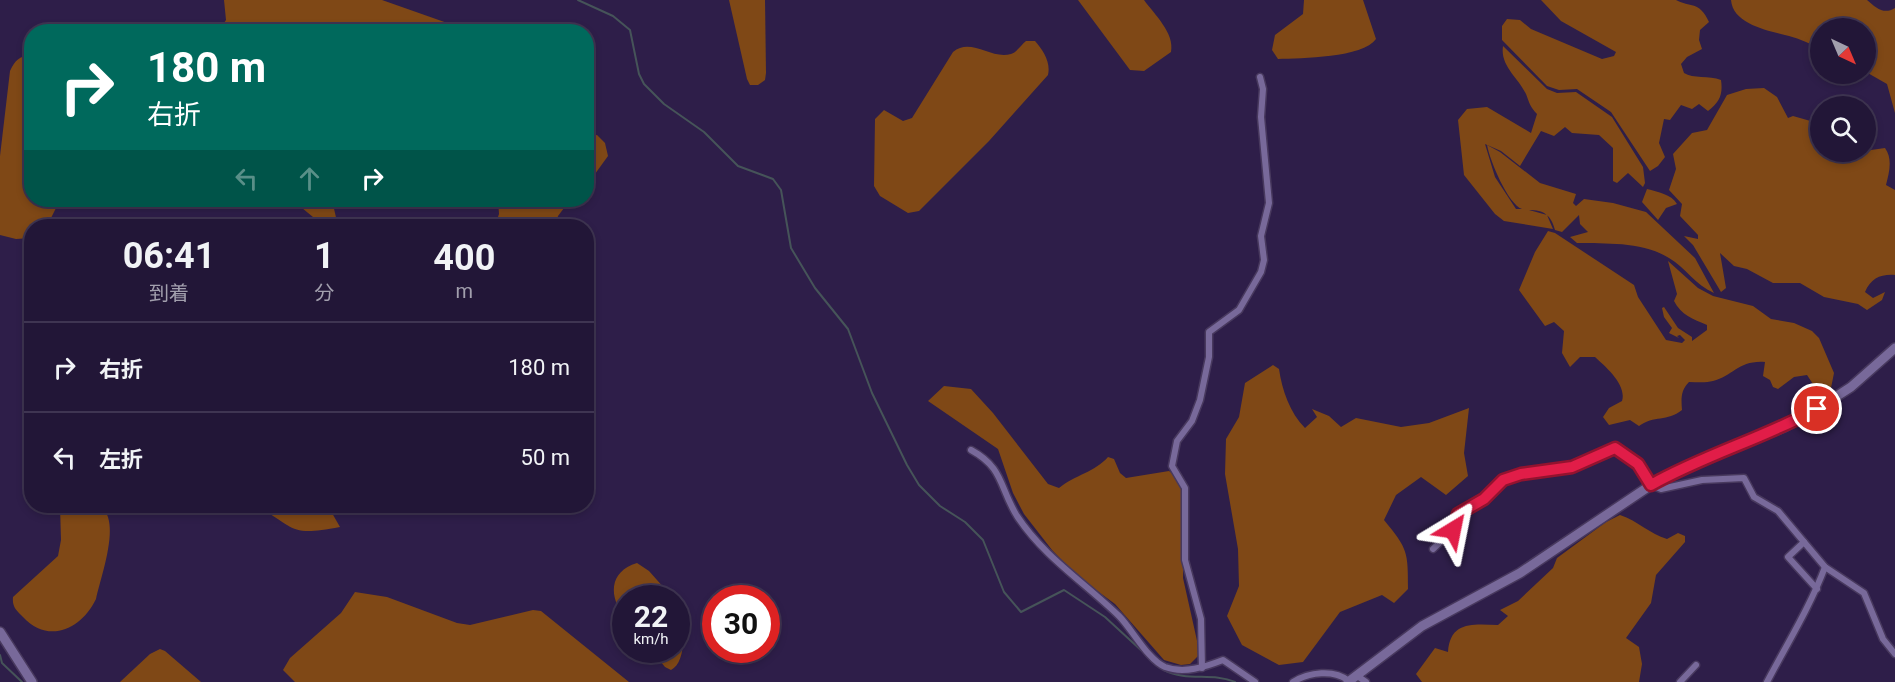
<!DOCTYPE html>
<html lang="ja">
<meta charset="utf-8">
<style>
body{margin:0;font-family:Roboto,"Noto Sans JP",sans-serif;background:#2e2342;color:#f1f3f6;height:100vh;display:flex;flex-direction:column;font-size:22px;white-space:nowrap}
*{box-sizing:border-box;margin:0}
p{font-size:20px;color:#a29fad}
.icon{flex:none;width:33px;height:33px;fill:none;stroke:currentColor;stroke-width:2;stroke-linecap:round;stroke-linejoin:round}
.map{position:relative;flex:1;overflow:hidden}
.panel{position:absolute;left:24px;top:219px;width:570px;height:294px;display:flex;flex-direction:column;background:#221637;border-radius:24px;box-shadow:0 3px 9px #0003,0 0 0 2px #3f3552}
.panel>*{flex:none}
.guide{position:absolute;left:24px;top:24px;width:570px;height:183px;border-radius:24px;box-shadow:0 3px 9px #0003,0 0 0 2px #3f3552;background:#00695c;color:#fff;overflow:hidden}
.needle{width:39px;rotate:136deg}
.controls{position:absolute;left:1810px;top:18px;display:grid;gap:12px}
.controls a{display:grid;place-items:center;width:66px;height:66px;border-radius:50%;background:#221637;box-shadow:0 3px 9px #0003,0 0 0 2px #3f3552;font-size:30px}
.speed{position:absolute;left:612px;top:585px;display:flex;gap:12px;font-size:30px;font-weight:700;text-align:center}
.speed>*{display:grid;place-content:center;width:78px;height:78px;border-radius:50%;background:#221637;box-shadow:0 3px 9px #0003,0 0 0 2px #3f3552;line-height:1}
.speed small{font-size:15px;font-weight:400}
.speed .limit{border:9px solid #d22;background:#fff;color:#111}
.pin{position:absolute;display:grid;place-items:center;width:51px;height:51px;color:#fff;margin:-26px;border:3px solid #fff;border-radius:50%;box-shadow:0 2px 6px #0007}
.me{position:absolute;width:66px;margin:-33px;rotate:35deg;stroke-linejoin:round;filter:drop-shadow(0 0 4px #0008)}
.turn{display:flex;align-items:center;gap:21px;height:126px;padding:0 24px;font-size:27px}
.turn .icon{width:78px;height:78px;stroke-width:2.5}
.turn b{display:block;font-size:42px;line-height:51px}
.lanes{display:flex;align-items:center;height:57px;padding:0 24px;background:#0003;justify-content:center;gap:30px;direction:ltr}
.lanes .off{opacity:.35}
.eta{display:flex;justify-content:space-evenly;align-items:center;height:102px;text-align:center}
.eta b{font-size:36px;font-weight:700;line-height:42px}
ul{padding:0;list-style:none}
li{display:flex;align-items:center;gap:18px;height:90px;padding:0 24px;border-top:2px solid #3f3552}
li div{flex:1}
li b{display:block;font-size:22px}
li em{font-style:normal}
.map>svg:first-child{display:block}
</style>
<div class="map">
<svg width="1895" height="682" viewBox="0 0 1895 682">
<rect width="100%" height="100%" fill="#2e1e49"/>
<!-- forest -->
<g fill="#7f4816">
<path d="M224,0H382L470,31H213L219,30L226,20Z"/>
<path d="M729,0H765L766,73L765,80L758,85H750L747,79Z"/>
<path d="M1078,0H1144C1154,14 1175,33 1171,52L1144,71L1130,70Z"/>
<path d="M1304,0H1363L1376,39C1363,58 1301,58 1278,59L1272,50L1275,35L1303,14Z"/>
<path d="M1541,0H1676C1690,8 1699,0 1709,22L1700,30L1699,40L1702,49L1687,57L1681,64L1684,73C1693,79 1709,75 1721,80C1723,94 1720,102 1708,111L1699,104L1692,109L1681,105L1670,120L1664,119L1659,143L1665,157L1658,166L1650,171L1611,112L1577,89L1559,90L1547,86L1502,40V26L1507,19L1520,20L1531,29L1602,59L1614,56L1616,52L1561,21Z"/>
<path d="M1731,0H1867C1876,8 1884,15 1895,8V113L1887,84L1866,72V28H1821V49C1811,44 1800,39 1789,36C1770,31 1733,25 1731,0Z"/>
<path d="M1026,41H1035C1043,50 1051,62 1048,75L989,141L919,211L908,213L880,196L874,186L875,119L884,110L903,121L912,118L953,52C971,37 991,60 1011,54C1017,52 1021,45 1026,41Z"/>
<path d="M1503,46L1547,89L1557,93L1576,92L1612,117L1643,167L1645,183L1643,187L1628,173L1617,183L1613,181V148L1599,135L1572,133L1565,127L1554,136L1541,131L1520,166L1501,151L1485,144L1495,177L1516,209H1522C1508,204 1490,161 1487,145L1500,152L1540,183L1576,194L1573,203L1576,206L1584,199L1613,203L1646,212L1695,258L1714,293C1695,285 1686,268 1669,258C1642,241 1607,244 1577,243L1570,237L1588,232L1580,224L1579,215L1562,232L1555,230C1551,215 1544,210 1529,210L1547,215L1553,229L1504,221L1495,214L1464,175L1458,120L1467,109L1487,107L1531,133L1537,114C1530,107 1529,102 1526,94C1518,77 1500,66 1503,46Z"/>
<path d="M31,55L32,200H60L47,226H32L31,238L16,239L0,235V156L10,71C15,60 20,56 31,55Z"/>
<path d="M1764,88L1777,97L1788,118L1793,116L1821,124V152H1857L1885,148C1893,159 1889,173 1886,185L1895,190V275C1881,274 1871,278 1865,292L1873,298L1885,292L1882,300L1867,310L1858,304L1824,297L1800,283H1773L1747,269L1734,266L1720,253L1726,288L1721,292L1693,245L1684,236L1698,239V235L1680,216L1682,204L1669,190L1676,169L1673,154L1692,133L1707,130L1727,95L1746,89Z"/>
<path d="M597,135L605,143L608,156L587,185V136Z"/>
<path d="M1647,189C1658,192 1671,194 1677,204L1666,208L1658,220L1642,202Z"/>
<path d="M279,200H332L338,226H324L302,208Z"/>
<path d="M498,200H570L558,216L556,226H495L499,214Z"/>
<path d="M1548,231L1555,233L1634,285L1638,297L1666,340L1682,343L1685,340L1680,335L1677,336L1679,338L1669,333L1672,328L1664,317L1662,308L1664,307L1678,328L1692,337V341L1707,330V325C1693,319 1681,315 1674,301L1677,294L1668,261L1698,288L1713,296L1753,306L1771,319L1794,323L1812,331L1819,338L1834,373L1830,393L1817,390L1807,375L1794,377L1778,389L1773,387L1770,380L1763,376L1765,362C1739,360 1733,376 1713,381C1706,383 1697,382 1689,382C1681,390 1681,398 1682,410C1667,422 1654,415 1639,426L1630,420L1609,425L1603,417L1609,408L1622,401C1627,385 1606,367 1595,357H1580L1570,367L1562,353L1564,331L1554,322L1545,326L1519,290L1535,252Z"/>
<path d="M1273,365L1279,369C1282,390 1290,413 1305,428L1317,417L1312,409L1329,416L1341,427L1356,418L1401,427L1429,423L1469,408L1464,453L1468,476L1446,495L1421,477L1396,495L1384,520C1408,549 1408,552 1408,589L1394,603L1382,595L1340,612L1303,662L1279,665L1242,645L1227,616L1239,586L1238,549L1225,474L1226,439L1239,417L1245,383Z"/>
<path d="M944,386L971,389L993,413L1048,484L1059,488C1075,475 1095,472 1108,457L1114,459L1120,473L1126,478L1169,471L1176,476L1185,493L1183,578L1200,654L1190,664L1181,665L1164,660L1115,604L1077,576L1052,550L1024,514L1013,493L998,449L928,401Z"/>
<path d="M60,506C69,505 93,502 102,508C121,523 100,579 96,599C81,630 48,644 23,617C16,610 12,607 13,597L58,556L61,540Z"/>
<path d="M256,506H328L340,527C288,537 297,528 256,506Z"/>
<path d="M1620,515C1638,521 1650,534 1667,539L1678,533L1685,536V542L1656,575L1651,603L1626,638L1639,647L1642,664L1639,682H1422L1416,674L1435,648L1448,652C1450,621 1473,624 1498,625L1508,616L1500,610L1518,601L1553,568L1557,558L1606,522Z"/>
<path d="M637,563L649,571L673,598H626L625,618C609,597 608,572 637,563Z"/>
<path d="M355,592L387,597L457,623L470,625L533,610L541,611L629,682H295L283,670L290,658L341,613Z"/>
<path d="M677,604C685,618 688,662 671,670L665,667L651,650H676Z"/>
<path d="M160,649L165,651L201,682H120L150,654Z"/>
</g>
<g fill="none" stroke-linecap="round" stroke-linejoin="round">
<!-- stream -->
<g stroke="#465459" stroke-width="2">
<path d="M578,0L613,16L630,30L639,74L644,84L664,104L704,132L738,166L773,179L781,190L791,248L815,288L848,329L872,393L907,465L919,485L940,506L965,522L983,540L1004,592L1021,612L1064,590L1105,617L1155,663"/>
<path d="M0,655L2,663L22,682"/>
<path d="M1164,670C1187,682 1212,672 1235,682"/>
</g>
<defs>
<g id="street">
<path d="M971,450C1004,468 999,487 1017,516C1044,557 1084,582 1119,616C1132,629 1148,660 1165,667C1184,674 1205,667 1223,660L1255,682"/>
<path d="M1804,542L1788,557L1817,589"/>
<path d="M1433,549L1453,530L1458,514L1484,499L1503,480L1521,474L1572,467L1615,448L1624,452L1638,464L1651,485L1661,489L1702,480L1744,478L1754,497L1778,511L1825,567L1864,593L1883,639L1895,654"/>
<path d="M1202,668L1201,619L1185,560V488L1172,466L1177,441L1192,421L1200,400L1209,357V332L1239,310L1261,272L1264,260L1261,236L1269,203L1261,117L1263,89L1260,77"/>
<path d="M1356,675L1366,682"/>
<path d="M1293,682C1309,672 1334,669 1349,681"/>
<path d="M1680,682L1696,665"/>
<path d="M1767,682C1787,644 1810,607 1825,567"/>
</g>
<g id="secondary">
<path d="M0,632L32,682"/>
<path d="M1348,682L1422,626L1520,573L1654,483L1690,465L1784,427L1817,409L1851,387L1895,348"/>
</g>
</defs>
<!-- street casing -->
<use href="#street" stroke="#48395e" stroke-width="9"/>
<!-- secondary casing -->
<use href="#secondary" stroke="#48395e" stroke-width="12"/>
<!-- street -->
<use href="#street" stroke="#78699a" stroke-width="6"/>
<!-- secondary -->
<use href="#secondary" stroke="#78699a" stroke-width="9"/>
</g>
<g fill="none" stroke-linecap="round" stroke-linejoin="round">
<defs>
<path id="route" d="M1453,530L1458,514L1484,499L1503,480L1521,474L1572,467L1615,448L1638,464L1651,485C1704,455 1764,438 1817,409"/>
</defs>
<!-- route casing -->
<use href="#route" stroke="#92132f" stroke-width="15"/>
<!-- route -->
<use href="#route" stroke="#e11d48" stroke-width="10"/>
</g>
</svg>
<div class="controls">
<a><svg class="needle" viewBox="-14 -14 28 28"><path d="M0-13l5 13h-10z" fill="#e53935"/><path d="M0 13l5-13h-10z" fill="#a29fad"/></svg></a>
<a><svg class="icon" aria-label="search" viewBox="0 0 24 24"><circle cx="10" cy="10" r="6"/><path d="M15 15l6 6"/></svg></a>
</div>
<div class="speed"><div>22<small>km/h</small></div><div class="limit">30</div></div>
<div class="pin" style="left:1817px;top:409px;background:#d93025"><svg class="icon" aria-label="arrive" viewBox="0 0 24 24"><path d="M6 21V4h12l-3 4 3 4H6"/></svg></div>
<svg class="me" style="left:1453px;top:530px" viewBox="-20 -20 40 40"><path d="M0-17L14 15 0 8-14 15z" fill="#e11d48" stroke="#fff" stroke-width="4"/></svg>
<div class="guide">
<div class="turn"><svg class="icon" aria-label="right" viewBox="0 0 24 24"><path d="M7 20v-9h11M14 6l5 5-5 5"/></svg><div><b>180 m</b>右折</div></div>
<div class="lanes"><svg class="icon off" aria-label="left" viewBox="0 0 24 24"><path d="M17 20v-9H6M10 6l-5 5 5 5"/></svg><svg class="icon off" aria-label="ahead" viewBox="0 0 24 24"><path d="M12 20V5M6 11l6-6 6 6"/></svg><svg class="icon" aria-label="right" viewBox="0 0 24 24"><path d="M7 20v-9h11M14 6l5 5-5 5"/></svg></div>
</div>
<section class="panel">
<div class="eta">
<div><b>06:41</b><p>到着</p></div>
<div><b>1</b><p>分</p></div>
<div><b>400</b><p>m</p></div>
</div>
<ul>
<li><svg class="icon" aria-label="right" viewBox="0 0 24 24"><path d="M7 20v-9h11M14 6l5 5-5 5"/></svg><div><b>右折</b></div><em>180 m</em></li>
<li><svg class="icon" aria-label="left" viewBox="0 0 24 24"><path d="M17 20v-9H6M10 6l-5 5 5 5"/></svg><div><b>左折</b></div><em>50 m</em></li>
</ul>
</section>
</div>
